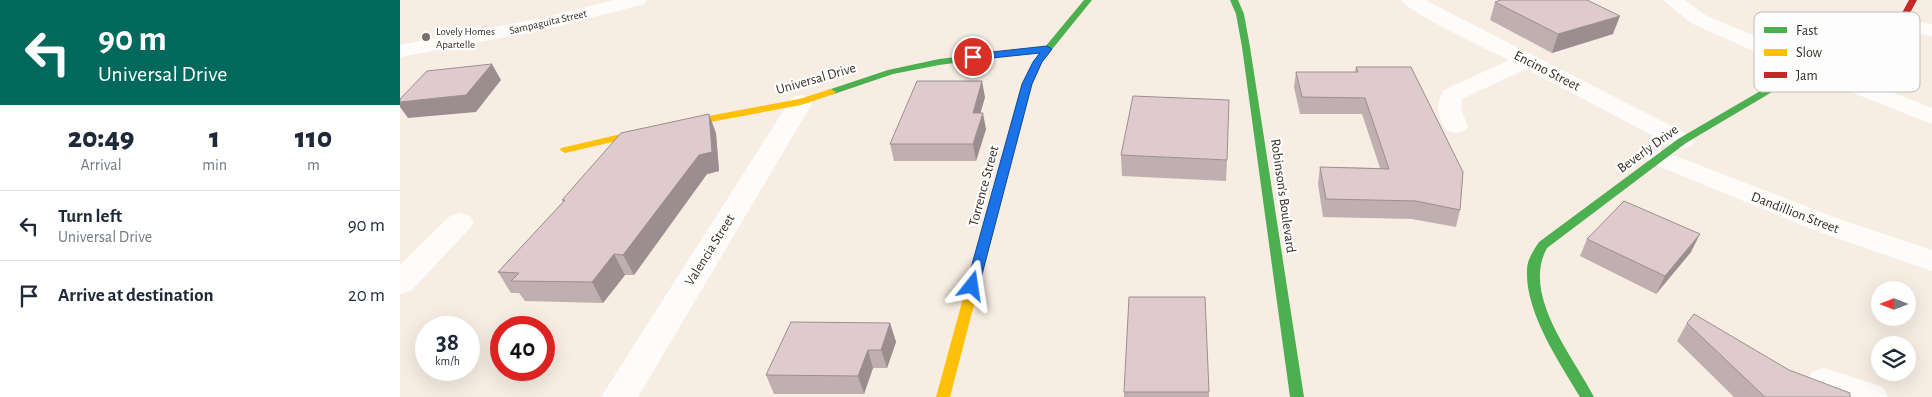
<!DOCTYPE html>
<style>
body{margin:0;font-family:"Alegreya Sans",sans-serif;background:#f6f6f7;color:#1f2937;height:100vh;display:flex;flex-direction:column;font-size:19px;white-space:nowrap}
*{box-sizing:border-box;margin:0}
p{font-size:16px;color:#747a83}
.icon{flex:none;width:28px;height:28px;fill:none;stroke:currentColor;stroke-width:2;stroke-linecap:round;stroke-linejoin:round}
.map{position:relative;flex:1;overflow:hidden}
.sheet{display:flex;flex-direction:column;background:#fff;width:400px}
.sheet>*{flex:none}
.banner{background:#00695c;color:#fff;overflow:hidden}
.needle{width:32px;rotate:270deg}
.controls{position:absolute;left:1471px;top:281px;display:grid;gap:10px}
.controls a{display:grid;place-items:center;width:45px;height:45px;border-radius:50%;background:#fff;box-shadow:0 5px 20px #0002;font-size:25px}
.speed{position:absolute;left:15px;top:316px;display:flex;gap:10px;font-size:25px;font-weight:700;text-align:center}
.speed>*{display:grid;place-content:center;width:65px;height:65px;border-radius:50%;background:#fff;box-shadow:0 5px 20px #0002;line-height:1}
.speed small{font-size:12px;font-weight:400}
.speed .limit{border:8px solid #d22;background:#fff;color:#111}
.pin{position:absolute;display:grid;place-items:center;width:42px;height:42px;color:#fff;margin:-21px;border:2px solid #fff;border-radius:50%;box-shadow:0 1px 5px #0007}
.me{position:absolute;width:55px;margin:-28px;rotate:15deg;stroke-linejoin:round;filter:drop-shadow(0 0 4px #0008)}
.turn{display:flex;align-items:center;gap:18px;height:105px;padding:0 15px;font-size:22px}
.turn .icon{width:65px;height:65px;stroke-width:2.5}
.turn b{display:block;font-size:35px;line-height:42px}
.eta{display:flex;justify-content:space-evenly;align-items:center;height:85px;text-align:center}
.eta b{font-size:30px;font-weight:800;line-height:35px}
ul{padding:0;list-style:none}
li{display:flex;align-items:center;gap:15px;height:70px;padding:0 15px;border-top:1px solid #e0e1e3}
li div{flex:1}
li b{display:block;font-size:19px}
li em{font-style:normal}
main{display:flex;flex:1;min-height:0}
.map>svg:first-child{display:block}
</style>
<main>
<section class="sheet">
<div class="banner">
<div class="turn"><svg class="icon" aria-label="left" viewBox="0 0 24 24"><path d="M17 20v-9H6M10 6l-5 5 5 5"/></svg><div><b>90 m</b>Universal Drive</div></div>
</div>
<div class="eta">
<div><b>20:49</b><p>Arrival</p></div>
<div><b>1</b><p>min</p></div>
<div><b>110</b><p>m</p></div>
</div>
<ul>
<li><svg class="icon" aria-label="left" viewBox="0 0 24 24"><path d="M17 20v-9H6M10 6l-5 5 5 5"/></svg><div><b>Turn left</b><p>Universal Drive</p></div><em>90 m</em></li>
<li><svg class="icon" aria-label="arrive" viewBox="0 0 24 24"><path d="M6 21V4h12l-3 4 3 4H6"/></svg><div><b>Arrive at destination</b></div><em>20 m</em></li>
</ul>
</section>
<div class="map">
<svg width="1532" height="397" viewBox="0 0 1532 397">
<rect width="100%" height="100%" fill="#f7ede3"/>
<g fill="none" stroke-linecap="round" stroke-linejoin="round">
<!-- street -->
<g fill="#fefcfb" fill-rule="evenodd">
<path d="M214,0H247L244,4L148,29L0,57V45L147,17Z"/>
<path d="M1001,0H1025L1291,136L1295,141L1291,146L1282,149L1273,146L1126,69L1062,99L1061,110L1068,126L1065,131L1056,133L1047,131C1038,117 1034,105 1044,90L1109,60C1089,50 1011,14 1001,0Z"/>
<path d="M1263,0H1285L1305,15L1416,62L1532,108V124L1400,72L1291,23Z"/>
<path d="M1500,18L1532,24V36L1493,28L1490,24L1493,20Z"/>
<path d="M401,95L409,97L413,102L238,397H201L389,102L393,97Z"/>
<path d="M1260,150L1439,219L1532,250V271L1419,232L1251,163L1247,158L1251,153Z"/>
<path d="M60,213L70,216L74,222L70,228L11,291L0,294V265L50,216Z"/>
<path d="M1424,368L1483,387L1488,397H1427L1412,392L1406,382L1412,372Z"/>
</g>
<!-- fast -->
<g fill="#4caf50" fill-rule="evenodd">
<path d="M684,0H692L641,63L632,84L623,111H617L615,109C621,89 627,69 640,52L539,65L493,74L431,95L426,92L428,90L488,70L539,59L645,47Z"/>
<path d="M830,0H838L844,14L850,47L904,397H890L842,47L836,14Z"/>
<path d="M1427,55L1431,58L1430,60L1411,69L1286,143L1147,248C1121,295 1173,356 1194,397H1180C1159,362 1125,312 1127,270C1127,260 1133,251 1139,242L1278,139L1405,65Z"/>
</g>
<!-- slow -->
<g fill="#ffc107" fill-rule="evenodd">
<path d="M431,89L436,92L434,94L401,105L251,133L165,153L160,150L161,148L251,127L399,99Z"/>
<path d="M620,106L625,109L550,397H536L615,109Z"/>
</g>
<!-- jam -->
<path fill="#c62828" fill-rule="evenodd" d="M1509,0H1517L1503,26L1430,60L1427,61L1423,58L1497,22Z"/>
</g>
<!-- wall -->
<g fill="#c0afb1">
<path d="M1095,2L1213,34L1152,53L1090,20Z"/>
<path d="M956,67L1060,210L1056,227L1012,219L923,217L918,184L920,167L980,168L962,114H900L894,87L896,72H955Z"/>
<path d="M585,97L580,113L586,129L576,161H494L490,144Z"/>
<path d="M316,133L319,171L307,174L234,275H225L203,303L125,301L119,293H111L98,272L163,202L162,200Z"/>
<path d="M721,155L827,160L826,181L722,176Z"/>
<path d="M1187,239L1291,252L1256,294L1180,256Z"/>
<path d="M490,323L496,342L487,368H473L464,394H374L366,375Z"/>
<path d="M1287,323L1389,370L1450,397H1334L1277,341Z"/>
<rect x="724" y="392" width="85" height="5"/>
</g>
<!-- shaded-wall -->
<g fill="#9c8e90">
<path d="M1220,16L1213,34L1152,53L1158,34Z"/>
<path d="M92,64L101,80L76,112L8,118L0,107V102Z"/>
<path d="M582,81L585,97L576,129L573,113Z"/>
<path d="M583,113L586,129L576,161L573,144Z"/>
<path d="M309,114L316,133L319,171L307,174L234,275L223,255Z"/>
<path d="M1300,234L1291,252L1256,294L1265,276Z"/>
<path d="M214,254L225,275L203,303L192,282Z"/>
<path d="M490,323L496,342L487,368L481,350Z"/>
<path d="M468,350L473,368L464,394L458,376Z"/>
</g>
<!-- building -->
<g fill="#dfcbce" stroke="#9c8e90">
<path d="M1101,0H1187L1220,16L1158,34L1095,2Z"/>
<path d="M92,64L66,95L0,102V99L27,71Z"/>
<path d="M956,67H1011L1063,172L1060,210L1016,201L926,199L920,167L989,169L965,98L902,97L896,72H958Z"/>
<path d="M517,81H582L573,113H583L573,144H490Z"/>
<path d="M733,96L829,100L827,160L721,155Z"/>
<path d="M309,114L312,152L299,155L223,255L214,254L192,282L111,281L119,273L98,272L165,200H162L221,133Z"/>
<path d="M1224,201L1300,234L1265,276L1187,239Z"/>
<path d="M729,297H805L809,392H724Z"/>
<path d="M1294,314L1389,370L1450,393V397H1365L1287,323Z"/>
<path d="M391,322L490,323L481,350H468L458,376L366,375Z"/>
</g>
<!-- route -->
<path fill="#1a73e8" stroke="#114b97" d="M647,46L652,49L642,62L632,84L579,286L577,290H568L566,286L622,84L633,62L640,53L573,60L569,57L573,54Z"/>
<!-- markers -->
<circle fill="#787068" stroke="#fdfdfd" stroke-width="2" cx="26" cy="37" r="5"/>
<g text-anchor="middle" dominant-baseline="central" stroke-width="4.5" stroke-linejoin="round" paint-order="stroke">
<!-- far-street labels -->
<g font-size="11" fill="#332c25" stroke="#fdfdfd">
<text transform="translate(148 22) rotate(-13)">Sampaguita Street</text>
</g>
<!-- far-poi labels -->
<g font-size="11" fill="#332c25" stroke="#fdfdfd" text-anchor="start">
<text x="36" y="31">Lovely Homes<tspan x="36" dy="13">Apartelle</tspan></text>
</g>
<!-- street labels -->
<g font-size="14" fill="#332c25" stroke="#fdfdfd">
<text transform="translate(1147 71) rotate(27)">Encino Street</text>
<text transform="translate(416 79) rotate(-16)">Universal Drive</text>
<text transform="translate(1248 149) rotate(-36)">Beverly Drive</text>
<text transform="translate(584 186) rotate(-75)">Torrence Street</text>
<text transform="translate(883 196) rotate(82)">Robinson's Boulevard</text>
<text transform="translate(1395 213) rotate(21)">Dandillion Street</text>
<text transform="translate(310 250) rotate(-58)">Valencia Street</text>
</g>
</g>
<!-- legend -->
<rect x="1354" y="12" width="166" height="80" rx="8" fill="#fdfdfd" stroke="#c0bebc" stroke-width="1"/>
<rect x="1364" y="27" width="23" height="6" fill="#4caf50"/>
<rect x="1364" y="49" width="23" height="7" fill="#ffc107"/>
<rect x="1364" y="72" width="23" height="6" fill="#c62828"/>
<g font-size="14" fill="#332c25">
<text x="1396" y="35">Fast</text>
<text x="1396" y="57">Slow</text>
<text x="1396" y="80">Jam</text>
</g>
</svg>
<div class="controls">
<a><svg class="needle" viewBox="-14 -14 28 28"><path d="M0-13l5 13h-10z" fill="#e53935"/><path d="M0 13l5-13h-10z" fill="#747a83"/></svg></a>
<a><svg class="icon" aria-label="layers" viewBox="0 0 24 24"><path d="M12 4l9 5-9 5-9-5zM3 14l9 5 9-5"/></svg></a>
</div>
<div class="speed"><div>38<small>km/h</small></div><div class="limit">40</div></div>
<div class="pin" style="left:573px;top:57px;background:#d93025"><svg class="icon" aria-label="arrive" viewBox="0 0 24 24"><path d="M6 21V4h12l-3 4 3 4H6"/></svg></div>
<svg class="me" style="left:572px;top:286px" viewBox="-20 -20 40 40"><path d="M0-17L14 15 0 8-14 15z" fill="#1a73e8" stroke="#fff" stroke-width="4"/></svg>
</div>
</main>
